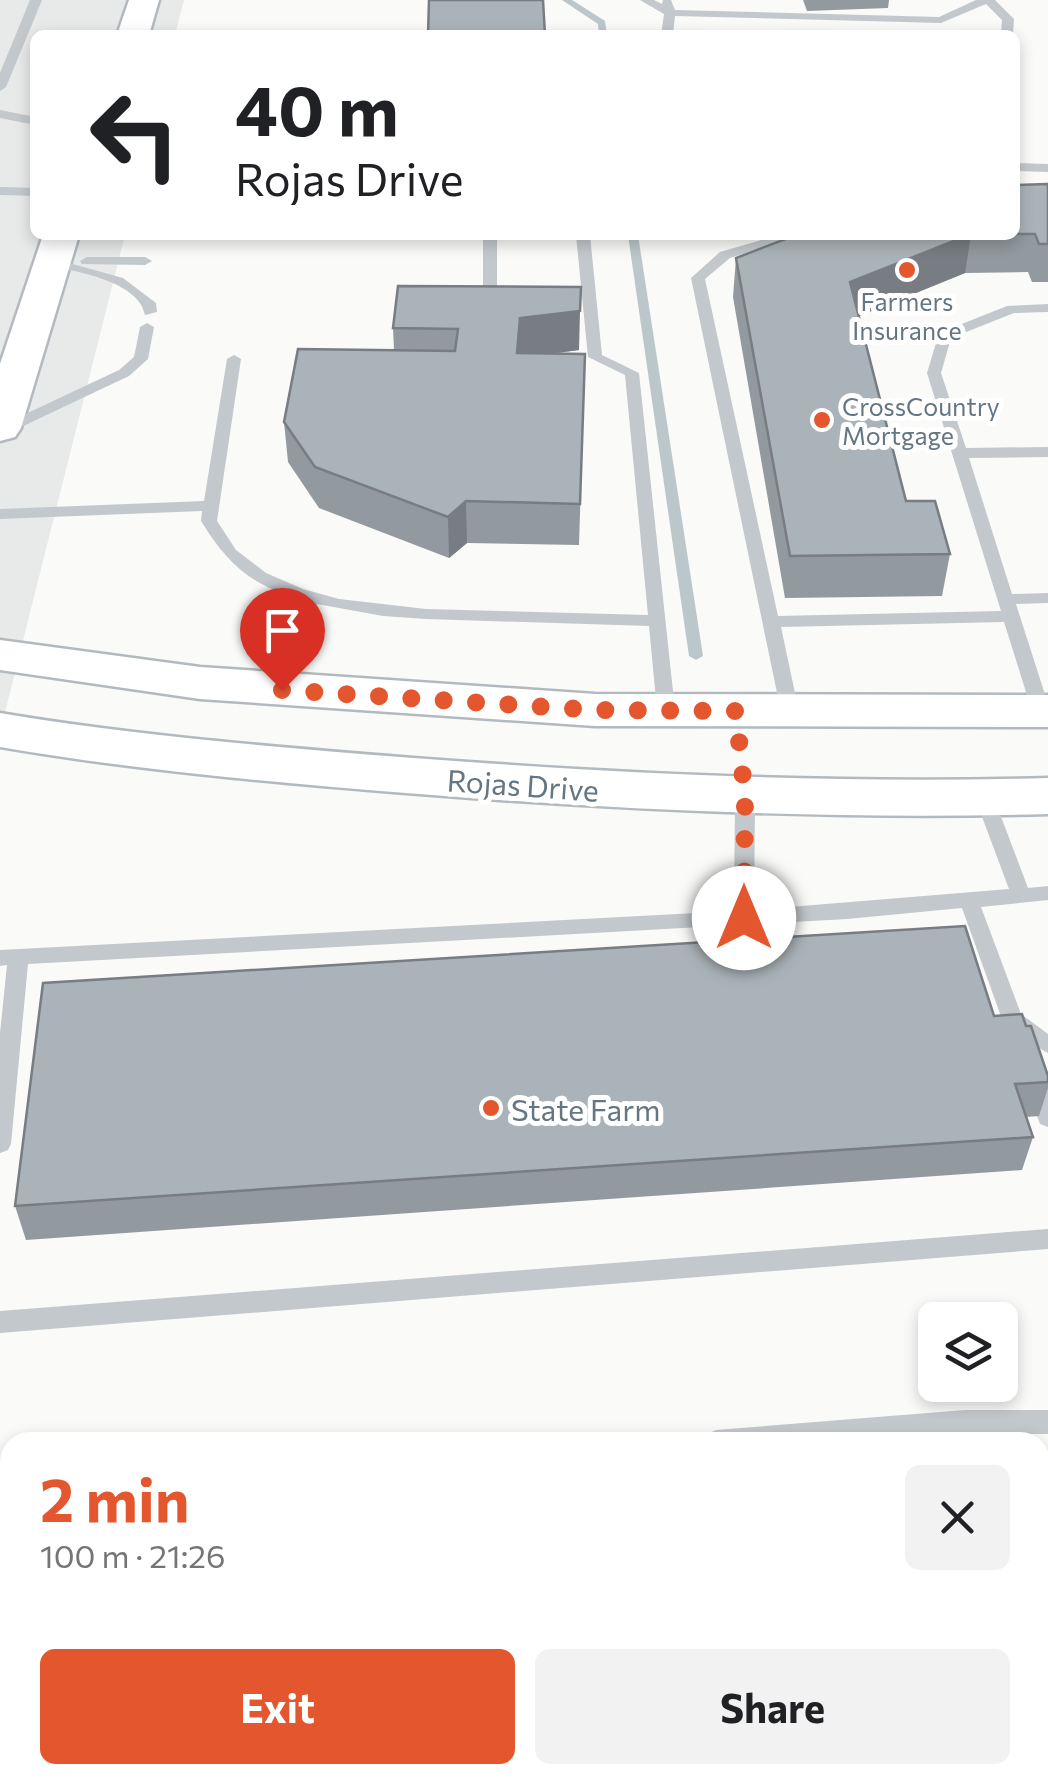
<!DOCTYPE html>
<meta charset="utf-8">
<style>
body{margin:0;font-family:Commissioner,sans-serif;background:#f2f2f2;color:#202124;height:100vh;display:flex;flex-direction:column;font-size:38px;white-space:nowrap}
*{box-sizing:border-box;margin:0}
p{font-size:32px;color:#757577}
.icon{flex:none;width:55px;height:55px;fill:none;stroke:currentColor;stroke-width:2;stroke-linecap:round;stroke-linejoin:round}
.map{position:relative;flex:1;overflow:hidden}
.side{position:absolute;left:0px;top:1432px;width:1050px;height:352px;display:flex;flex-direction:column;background:#fff;border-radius:30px 30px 0 0;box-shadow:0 5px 15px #0003}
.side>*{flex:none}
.banner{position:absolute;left:30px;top:30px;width:990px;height:210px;border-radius:15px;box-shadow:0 5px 15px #0003;background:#fff;color:#202124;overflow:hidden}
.tools{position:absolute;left:918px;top:1302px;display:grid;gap:20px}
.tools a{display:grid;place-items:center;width:100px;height:100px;border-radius:15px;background:#fff;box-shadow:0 5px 15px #0003;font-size:50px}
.pin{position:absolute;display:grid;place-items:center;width:85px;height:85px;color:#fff;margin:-102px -42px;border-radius:50% 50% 50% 0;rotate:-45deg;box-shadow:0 0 10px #0007}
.pin .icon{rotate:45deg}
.me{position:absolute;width:110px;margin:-55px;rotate:0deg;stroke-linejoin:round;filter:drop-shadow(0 0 8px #0008)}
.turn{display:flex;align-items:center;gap:35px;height:210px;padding:0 40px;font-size:45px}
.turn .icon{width:130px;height:130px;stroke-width:2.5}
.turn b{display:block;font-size:70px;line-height:85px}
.round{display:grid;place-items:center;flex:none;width:105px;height:105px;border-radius:15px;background:#f2f2f2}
.head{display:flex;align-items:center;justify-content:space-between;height:170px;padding:0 40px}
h1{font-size:60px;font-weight:700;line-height:75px;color:#e4572e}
.action{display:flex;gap:20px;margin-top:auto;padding:20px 40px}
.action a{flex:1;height:115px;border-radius:15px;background:#e4572e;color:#fff;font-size:40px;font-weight:700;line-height:115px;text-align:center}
.action a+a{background:#f2f2f2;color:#202124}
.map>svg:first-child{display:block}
</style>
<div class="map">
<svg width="1048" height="1784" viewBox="0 0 1048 1784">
<rect width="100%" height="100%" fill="#fafaf8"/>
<!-- built -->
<path fill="#e8e9e9" d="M0,0H184L175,35H35V235H125L0,732Z"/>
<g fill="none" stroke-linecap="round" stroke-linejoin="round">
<!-- stream -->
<g fill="#bbc7cb" fill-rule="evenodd">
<path d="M562,0H572L605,21L607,35H599L598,24Z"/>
<path d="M628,235H638L703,656L696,660L689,656Z"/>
</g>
<defs>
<g id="secondary">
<path d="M129,0H159L149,35H117Z"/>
<path d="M43,235H79L21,428L15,437L0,441V364Z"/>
<path d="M0,640L200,667L595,694L1048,695V727L595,726L200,699L0,670Z"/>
<path d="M0,713C137,736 275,747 413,758C625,774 836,784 1048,778V814C833,820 620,810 406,793C270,782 134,770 0,747Z"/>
</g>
</defs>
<!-- secondary casing -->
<use href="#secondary" stroke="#b3babf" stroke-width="5"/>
<!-- lane -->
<g fill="#c3c8cc" fill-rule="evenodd">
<path d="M30,0H42L6,87L0,91V73Z"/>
<path d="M640,0H654L662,4L663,0H671L675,10L939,17L976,0H995L1014,19L1013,35H1001L1002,20L986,4L941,23L675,16L673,35H661L664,14Z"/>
<path d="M0,110L35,117V125L0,118Z"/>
<path d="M1015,163L1048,164V172L1015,171Z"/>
<path d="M0,187L35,188V196L0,195Z"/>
<path d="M483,235H497V313L490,317L483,313Z"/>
<path d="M576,235H590L602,355L639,373L675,710L672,714H660L657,710L649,626L426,619L383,616L317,604L291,690L282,696L276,694L273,690L301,599C251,586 227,563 201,521L202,511L0,519V509L204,501L227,359L234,355L241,359L217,521L236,550L266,573L303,589L339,599L426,609L648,615L625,375L588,357Z"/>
<path d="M779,235H801L730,258L705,279L778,616L1001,611L927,373L939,333L1007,306L1048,304V312L1014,313L951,338L941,373L966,448L1048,447V457L969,458L1012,594L1048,593V603L1016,604L1048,704L1047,715H1035L1032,711L1004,622L781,627L799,712L790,718L781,712L691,278L720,252Z"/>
<path d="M87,257H145L152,261L145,265L82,264L80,261Z"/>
<path d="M51,258L123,278L156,303L157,312L145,315C139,281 75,271 46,265V259Z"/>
<path d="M147,323L154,327L148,359L129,376L0,437V426L119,370L134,357L140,327Z"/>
<path d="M745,791L755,798L754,910L1009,889L975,798L978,793H992L1028,888L1048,886V900L981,907L1021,1014L1048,1034V1053L1030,1043L1020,1049L1012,1047L962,908L847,919L28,964L11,1144L8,1150L0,1153V1033L7,965L0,966V950L734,911L735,798Z"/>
<path d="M1035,1073L1043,1076L1048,1088V1127L1040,1124L1024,1082L1027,1076Z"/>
<path d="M1048,1229V1249L0,1333V1311Z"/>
<path d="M965,1410H1048V1434C933,1434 818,1450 703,1442L707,1434L716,1430Z"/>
<path d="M10,1489V1513L0,1514V1490Z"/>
</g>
<!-- secondary -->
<use href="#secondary" fill="#fff" fill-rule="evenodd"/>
</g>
<!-- wall -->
<g fill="#929a9f">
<path d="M803,0H889L888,8L807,11Z"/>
<path d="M1048,184V282H1032L1028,272L965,273L858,316L906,501L950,554L942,596L785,598L733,297L736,258L796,235H1015V185Z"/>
<path d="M398,286L579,350L555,353L585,354L579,545L467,543L449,558L319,508L288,462L284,422L394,350L393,328Z"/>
<path d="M994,1016L1048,1076V1088L1039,1116L1026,1117L1033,1137L1022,1170L26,1240L15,1206Z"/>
</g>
<!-- shaded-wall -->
<g fill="#777d82">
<path d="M971,235L965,273L845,322L850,282Z"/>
<path d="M580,311L579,350L520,358L517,353L520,318Z"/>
<path d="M466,501L467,543L449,558L448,517Z"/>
</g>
<!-- building -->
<g fill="#aab3b9" stroke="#777d82" stroke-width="2.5">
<path d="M429,0H543L545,35H428Z"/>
<path d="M1048,184V244H1039L1035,234H1015V185Z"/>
<path d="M796,235H969L850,282L906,501H935L950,554L790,556L736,258Z"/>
<path d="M398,286L581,287L580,311L520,318L517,353L585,354L580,504L466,501L448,517L315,467L284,422L298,349L455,351L458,329L393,328Z"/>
<path d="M965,926L994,1016L1022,1014L1026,1026H1031L1048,1076V1082L1015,1084L1033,1137L15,1206L43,983Z"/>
</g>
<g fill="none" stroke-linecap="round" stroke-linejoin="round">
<!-- route -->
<path stroke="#e4572e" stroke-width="18" stroke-dasharray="0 32.4" d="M282,690L595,710L736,711L745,798L744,918"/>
</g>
<!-- markers -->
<g fill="#e4572e" stroke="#fff" stroke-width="4">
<circle cx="907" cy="270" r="10"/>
<circle cx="822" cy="420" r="10"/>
<circle cx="491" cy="1108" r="10"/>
</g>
<g text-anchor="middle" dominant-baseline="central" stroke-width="10" stroke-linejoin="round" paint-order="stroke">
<!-- far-poi labels -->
<g font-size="25" fill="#657683" stroke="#fff">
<text x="907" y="301">Farmers<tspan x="907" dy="29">Insurance</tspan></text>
<text x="842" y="406" text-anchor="start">CrossCountry<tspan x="842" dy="29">Mortgage</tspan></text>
</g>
<!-- street labels -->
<g font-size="30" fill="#657683" stroke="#fff">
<text transform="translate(523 784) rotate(4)">Rojas Drive</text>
</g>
<!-- poi labels -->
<g font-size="30" fill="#657683" stroke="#fff" text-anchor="start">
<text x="511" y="1108">State Farm</text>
</g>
</g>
</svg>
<div class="tools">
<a><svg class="icon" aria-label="layers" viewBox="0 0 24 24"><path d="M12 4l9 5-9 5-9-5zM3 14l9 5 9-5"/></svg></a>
</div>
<div class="pin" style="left:282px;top:690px;background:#d93025"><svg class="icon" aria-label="arrive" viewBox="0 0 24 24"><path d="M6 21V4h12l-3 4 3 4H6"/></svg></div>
<svg class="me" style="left:744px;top:918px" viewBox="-20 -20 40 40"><circle r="19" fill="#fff"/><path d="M0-13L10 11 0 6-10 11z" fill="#e4572e"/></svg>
<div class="banner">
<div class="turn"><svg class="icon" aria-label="left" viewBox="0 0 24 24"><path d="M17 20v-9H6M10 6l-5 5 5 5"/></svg><div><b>40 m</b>Rojas Drive</div></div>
</div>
<section class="side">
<div class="head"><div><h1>2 min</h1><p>100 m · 21:26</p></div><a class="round"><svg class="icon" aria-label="close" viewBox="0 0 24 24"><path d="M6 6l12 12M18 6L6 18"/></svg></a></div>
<div class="action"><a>Exit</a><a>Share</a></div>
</section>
</div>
